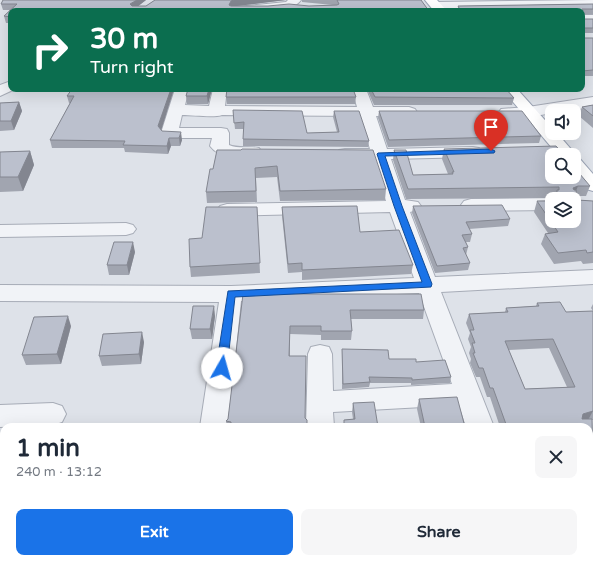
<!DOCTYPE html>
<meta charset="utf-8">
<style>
body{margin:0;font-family:"Varela Round",sans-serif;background:#f6f6f7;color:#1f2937;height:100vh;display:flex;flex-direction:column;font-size:15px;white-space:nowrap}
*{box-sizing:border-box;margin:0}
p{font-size:13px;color:#747a83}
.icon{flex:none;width:22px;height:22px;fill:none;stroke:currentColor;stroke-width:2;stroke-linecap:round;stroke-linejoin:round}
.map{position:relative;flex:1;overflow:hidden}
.side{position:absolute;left:0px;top:423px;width:593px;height:140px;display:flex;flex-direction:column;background:#fff;border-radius:12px 12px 0 0;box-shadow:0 4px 16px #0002}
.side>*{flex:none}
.hud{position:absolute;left:8px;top:8px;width:577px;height:84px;border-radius:8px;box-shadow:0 4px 16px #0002;background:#0b6e4f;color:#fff;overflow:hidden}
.fabs{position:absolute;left:545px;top:104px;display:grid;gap:8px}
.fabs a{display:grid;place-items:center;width:36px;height:36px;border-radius:8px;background:#fff;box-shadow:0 4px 16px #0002;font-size:20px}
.pin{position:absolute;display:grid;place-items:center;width:34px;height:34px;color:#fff;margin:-41px -17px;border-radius:50% 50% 50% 0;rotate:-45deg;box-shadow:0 0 4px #0007}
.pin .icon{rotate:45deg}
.me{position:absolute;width:44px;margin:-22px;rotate:7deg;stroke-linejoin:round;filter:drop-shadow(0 0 3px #0008)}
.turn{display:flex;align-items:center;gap:14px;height:84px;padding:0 16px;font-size:18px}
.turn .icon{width:52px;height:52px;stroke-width:2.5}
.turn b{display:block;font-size:28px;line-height:34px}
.round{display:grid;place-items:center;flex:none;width:42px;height:42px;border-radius:8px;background:#f6f6f7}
.headline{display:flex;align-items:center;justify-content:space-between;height:68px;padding:0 16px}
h1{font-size:24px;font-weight:700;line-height:30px}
.primary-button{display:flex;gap:8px;margin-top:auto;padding:8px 16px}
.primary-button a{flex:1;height:46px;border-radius:8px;background:#1a73e8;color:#fff;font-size:16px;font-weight:700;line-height:46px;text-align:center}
.primary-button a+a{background:#f6f6f7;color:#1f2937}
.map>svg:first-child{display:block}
</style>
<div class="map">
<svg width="593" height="563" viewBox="0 0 593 563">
<rect width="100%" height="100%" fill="#dee2e9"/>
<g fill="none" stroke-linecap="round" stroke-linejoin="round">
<defs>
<g id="minor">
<path d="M288,0H301C290,16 249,11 231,11L233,8L237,7L286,2Z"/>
<path d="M593,0V7L437,10L433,9L431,6L433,3L437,2Z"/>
<rect x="582" y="15" width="11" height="8"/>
<path d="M11,81V89H15L0,96V85Z"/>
<path d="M175,89H189L185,105L209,106L213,89H227L225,106L357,107L352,89H366L373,107H409L415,109L417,112L415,115L409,117L376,116L387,149L473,147L479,148L482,152L479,156L473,157L391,159L405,200L418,202L421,206L418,210L410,212L435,277L593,270V284L441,292L494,427H466L459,405L333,412L334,427H306L308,354L311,347L320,345L329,347L332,354L333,391L452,384L419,293L241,301L228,427H200L219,302L0,301V285L231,286L414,278L390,212L227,216L220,214L217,210L220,206L227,204L386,201L373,159H345L339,158L336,154L339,150L345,149H370L360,116L222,115C214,118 193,115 182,115L179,128H221L227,129L229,133V145C238,149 249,146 259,148L262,152L259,156C245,159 220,160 210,146L212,138H169L163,137L161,133Z"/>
<path d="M593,97V107L565,111H552V113C536,116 518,119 501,115L499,112L501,109L528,107Z"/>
<path d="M552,198L555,199H552V210L471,211L464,209L461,205L464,201L471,199Z"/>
<path d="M126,223L133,225L136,229L133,233L126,235L0,237V225Z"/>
<path d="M53,403L62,406L66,414L62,422L53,425L0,427V405Z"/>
<rect x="182" y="559" width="32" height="4"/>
<rect x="310" y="559" width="32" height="4"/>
<path d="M508,559H540L542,563H510Z"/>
</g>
<g id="major">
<path d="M425,0H437L447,11H434Z"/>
<path d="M502,89H517L552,128V133H557L576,155L574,157V155H558Z"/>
<path d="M574,158L580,159L593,174V191L586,189L574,174Z"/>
</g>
</defs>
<!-- minor casing -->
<use href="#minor" stroke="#a7acb7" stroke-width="2"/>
<!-- major casing -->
<use href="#major" stroke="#9ca5b6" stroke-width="2"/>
<!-- minor -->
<use href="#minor" fill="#f1f3f7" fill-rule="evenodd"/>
<!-- major -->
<use href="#major" fill="#fff" fill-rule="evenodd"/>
</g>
<!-- wall -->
<g fill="#a1a5b0" fill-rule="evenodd">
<path d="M3,0H146L138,6H146L155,0H286L235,6H309L333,5L302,2V0H421L426,7L11,11V23H6L4,16L10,10H3L1,4Z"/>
<path d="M593,4V14H582V19H593V33H582V38H593V76H582V11H458V6Z"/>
<path d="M174,89L161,130L162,131L182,140L180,146H171L168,154L125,152L124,148H52L50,140L70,103H69L67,96Z"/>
<path d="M212,89L208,104H187L186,96Z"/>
<path d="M367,89H506L514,98L512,105H374Z"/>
<path d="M226,97H356L355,104H227Z"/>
<path d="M19,102L22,111L14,130L0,131V103Z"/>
<path d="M593,105V128L579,116L582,107Z"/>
<path d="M233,110L307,133L337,132L333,117L334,111L369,141L368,147L243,146V139L244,129H235Z"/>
<path d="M379,111L541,136L539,143L388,147L378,118Z"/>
<path d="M444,149L590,186L586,196H577V200L593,201V263L583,264L581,261L554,264L541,244L545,234L548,233L534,212L537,201L574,199H554V198L406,199L393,160L394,150L413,175L448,174L442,159Z"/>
<path d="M217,150L386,189L385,200L280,201L277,177L256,178L257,202L207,203L206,192L213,169Z"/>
<path d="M30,151L34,165L23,191L0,192V152Z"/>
<path d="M413,206L510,219L508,226L469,229L472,234L470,242H466L468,247L466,255L470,263L468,270L435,273L412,213Z"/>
<path d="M257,207L260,273L191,277L190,267L202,238Z"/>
<path d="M282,207L360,232L413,265L411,274L302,280V272L288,273L282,216Z"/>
<path d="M135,252L129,275H109L107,265Z"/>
<path d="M243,294L424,310L423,319H351L352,331L351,340H321V335L290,334V356L307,427H227L226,421L228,419Z"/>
<path d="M537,303L566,312L593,311V420H592L593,472H589V427H500L490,397H487L480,377H476L470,363L471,359L469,353L471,347L468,339L470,333L466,323L469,314L505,312L506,308L536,306ZM549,348L567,387L525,389L509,350Z"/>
<path d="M593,304V311L591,308Z"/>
<path d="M215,316L212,339H192L190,329Z"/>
<path d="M71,326L61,364L26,365L22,355Z"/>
<path d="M144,342L141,364L102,366L99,356Z"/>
<path d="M342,349L389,359L416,362L451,377L450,383L411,385V383H370L369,387L342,389Z"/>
<path d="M419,399L465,427H421L417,409Z"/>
<path d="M353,403L378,427H344V420L353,419L352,412Z"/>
<rect x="589" y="491" width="4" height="43"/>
</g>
<!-- shaded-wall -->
<g fill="#838690">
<path d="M137,0H146L132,11L130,4Z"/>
<path d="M234,0H286L237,6L232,7L229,5L231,1Z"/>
<path d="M171,89H174L160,134L158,126Z"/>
<path d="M209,89H212L208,104L207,96Z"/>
<path d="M19,102L22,111L14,130L11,121Z"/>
<path d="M181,132L182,140L180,146L179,138Z"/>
<path d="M169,138L171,146L168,154L167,146Z"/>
<path d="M30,151L34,165L23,191L18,177Z"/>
<path d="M578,186L574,196L573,188Z"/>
<path d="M133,242L135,252L129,275L127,265Z"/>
<path d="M214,306L215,316L212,339L210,329Z"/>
<path d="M68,316L71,326L61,364L57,354Z"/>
<path d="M142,332L144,342L141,364L139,354Z"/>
<path d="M593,411L588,420L578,424L583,414Z"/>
<rect x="104" y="559" width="10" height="4"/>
</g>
<!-- building -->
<g fill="#bbc0cd" stroke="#838690" fill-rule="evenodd">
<path d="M3,0H137L130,4L132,6H146L155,0H234L231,1L229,5L231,6H268L289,4L309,6L337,5L339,4L337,0H421L429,11H11V17L4,16L17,4H1Z"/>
<path d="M593,4V9H582V19H593V28H582V38H593V70L582,71V11H461L458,6Z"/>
<path d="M72,89H171L158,126L162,131L181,132L179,138H169L167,146L123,145L125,141L50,140L74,96H67Z"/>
<path d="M188,89H209L207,96H186Z"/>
<path d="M227,89H353L356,97H226Z"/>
<path d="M371,89H506L514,98L375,97Z"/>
<path d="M19,102L11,121H0V103Z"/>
<path d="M593,105V116L582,107Z"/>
<path d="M233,110L302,111L307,133L339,132L334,111H359L369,141L243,139L244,122L234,123Z"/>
<path d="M379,111H522L541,136L389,140Z"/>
<path d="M556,146L564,155H552V177H574V167L590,186H578L573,188L574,190H576L577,200L593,201V252L587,253L586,250L558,253L545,234L558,232L537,201H552V221H574V199H557V190H559V187L408,189L394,150H406L413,175L453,174L452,172H454L444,149Z"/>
<path d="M242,149L373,150L386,189L280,191L277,166L255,168L256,191L206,192L210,169H213L217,150H241Z"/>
<path d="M30,151L18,177H0V152Z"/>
<path d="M502,205L510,219L466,222L472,234L462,235L468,247L463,248L470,263L437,266L413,206Z"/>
<path d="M357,206L360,232L399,230L413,265L302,270V263L288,264L282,207Z"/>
<path d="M206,207H257L260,263L190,267L189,239L202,238Z"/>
<path d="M114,242H133L127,265H107Z"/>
<path d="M243,294H421L424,310H350L352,331H321V326H290L289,356H306L305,418L307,420V427H231V422L226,421L228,419Z"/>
<path d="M560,302L566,312L593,311V411L583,414L582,419H592L593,463H589V427H507L493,388H490L483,368H479L473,353H475L472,343H475L470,330H474L469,314L508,312L506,308L539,306L537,303ZM553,339L575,387L525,389L505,341Z"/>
<path d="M193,306H214L210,329H190Z"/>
<path d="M68,316L57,354L22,355L34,317Z"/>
<path d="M142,332L139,354L99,356L103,334Z"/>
<path d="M342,349L388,350L389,359H416V362L445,360L451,377L412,380V378L369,377L370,382L343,384Z"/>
<path d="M457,397L465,427H425L419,399Z"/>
<path d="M374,402L378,427H344V420L355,419L353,403Z"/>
<rect x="589" y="491" width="4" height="34"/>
<path d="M0,529H4V559H104V563H0Z"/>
<rect x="208" y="559" width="113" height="4"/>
</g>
<!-- route -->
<path fill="#1a73e8" stroke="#114b97" d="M491,149L495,151L494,153L385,156L402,206L432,284L431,287L235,297L227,368L225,371H218L216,368L228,291L422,282L394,206L377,154L378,153Z"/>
</svg>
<div class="fabs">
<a><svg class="icon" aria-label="sound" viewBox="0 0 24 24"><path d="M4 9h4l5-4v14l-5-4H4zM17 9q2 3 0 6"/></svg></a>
<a><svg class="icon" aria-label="search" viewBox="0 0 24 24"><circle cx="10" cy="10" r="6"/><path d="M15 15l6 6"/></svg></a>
<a><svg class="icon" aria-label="layers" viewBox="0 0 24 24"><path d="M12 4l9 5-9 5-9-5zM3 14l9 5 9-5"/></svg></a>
</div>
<div class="pin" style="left:491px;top:151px;background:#d93025"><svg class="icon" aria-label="arrive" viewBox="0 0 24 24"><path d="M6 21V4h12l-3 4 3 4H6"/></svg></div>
<svg class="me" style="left:222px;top:368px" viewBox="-20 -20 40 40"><circle r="19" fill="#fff"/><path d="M0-13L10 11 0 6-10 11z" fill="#1a73e8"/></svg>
<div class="hud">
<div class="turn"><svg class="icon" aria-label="right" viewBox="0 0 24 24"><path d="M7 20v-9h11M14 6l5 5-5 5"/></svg><div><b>30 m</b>Turn right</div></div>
</div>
<section class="side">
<div class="headline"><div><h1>1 min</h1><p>240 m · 13:12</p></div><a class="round"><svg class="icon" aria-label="close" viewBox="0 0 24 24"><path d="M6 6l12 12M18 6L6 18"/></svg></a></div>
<div class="primary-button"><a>Exit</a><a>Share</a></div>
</section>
</div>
